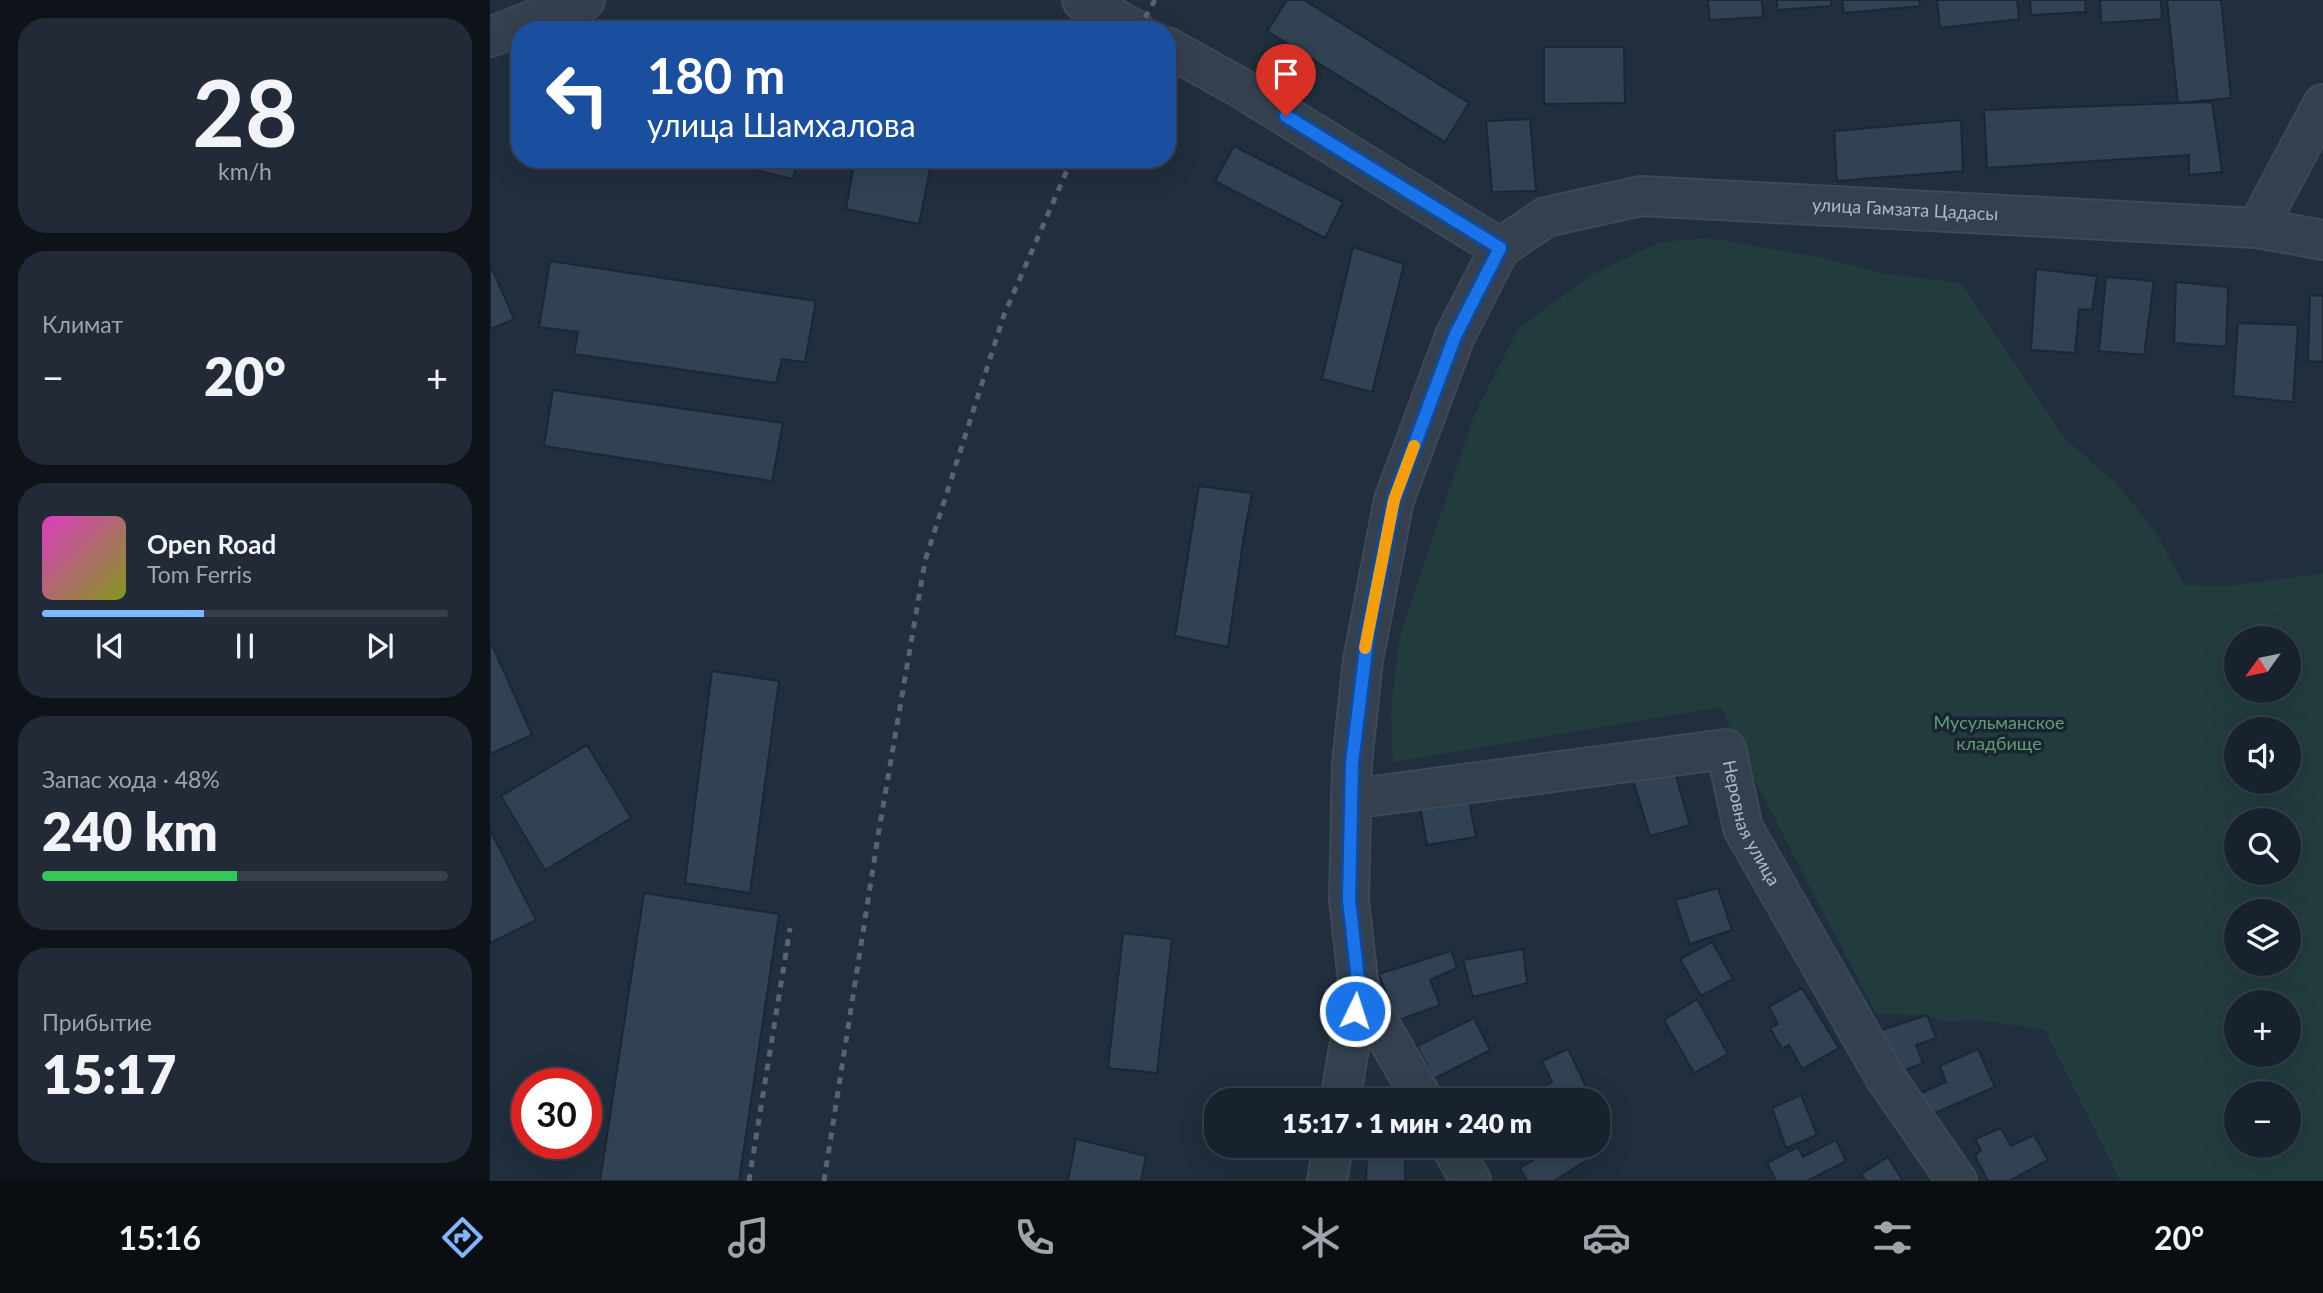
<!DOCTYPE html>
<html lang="ru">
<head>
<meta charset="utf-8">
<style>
  body { margin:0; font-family:Lato,sans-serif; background:#212a36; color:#f1f3f6; height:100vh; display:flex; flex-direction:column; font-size:26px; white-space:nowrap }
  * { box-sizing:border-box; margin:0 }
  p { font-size:23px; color:#9fa4aa }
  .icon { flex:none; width:38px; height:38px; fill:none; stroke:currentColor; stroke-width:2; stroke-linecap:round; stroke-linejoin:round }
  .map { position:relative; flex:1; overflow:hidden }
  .panel { display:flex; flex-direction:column; gap:18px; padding:18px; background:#0d1319; width:490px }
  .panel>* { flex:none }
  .guide { position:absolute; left:21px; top:21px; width:665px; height:147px; border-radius:28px; box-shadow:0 7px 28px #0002,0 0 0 2px #363f4a; background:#1a4fa0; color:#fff; overflow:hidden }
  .needle { width:46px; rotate:237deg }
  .buttons { position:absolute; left:1734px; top:626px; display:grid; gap:14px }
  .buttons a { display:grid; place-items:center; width:77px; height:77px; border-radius:50%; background:#18222e; box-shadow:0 7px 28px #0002,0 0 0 2px #363f4a; font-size:35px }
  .speed { position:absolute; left:21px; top:1068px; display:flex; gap:14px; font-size:35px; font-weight:700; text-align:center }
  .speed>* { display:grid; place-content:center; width:91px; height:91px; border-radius:50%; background:#18222e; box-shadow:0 7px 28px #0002,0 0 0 2px #363f4a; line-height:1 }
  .speed .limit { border:10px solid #d22; background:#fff; color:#111 }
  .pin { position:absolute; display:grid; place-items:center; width:60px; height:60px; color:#fff; margin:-72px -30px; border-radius:50% 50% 50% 0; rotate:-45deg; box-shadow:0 0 7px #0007 }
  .pin .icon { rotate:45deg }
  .me { position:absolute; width:77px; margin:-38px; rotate:4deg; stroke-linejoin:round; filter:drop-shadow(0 0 5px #0008) }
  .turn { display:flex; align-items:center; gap:24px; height:147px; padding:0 21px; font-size:32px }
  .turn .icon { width:91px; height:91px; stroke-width:2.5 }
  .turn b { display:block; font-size:49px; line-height:60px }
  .big { font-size:52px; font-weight:800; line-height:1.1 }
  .panel .card { flex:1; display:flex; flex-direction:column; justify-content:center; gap:10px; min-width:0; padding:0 24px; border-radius:28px; background:#212a36 }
  .panel .dial { align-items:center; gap:0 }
  .dial b { font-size:91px; line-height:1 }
  .song { display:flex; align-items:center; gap:21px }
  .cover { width:84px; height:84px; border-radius:10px; background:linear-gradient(135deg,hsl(310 70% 55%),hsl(70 70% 35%)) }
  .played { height:7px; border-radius:4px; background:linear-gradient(90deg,#7eb6ff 40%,#363f4a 40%) }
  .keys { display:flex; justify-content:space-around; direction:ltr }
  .heat { display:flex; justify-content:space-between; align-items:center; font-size:38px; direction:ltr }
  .charge { height:10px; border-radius:5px; background:linear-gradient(90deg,#34c759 48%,#363f4a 0) }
  .trip { position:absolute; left:714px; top:1088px; width:406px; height:70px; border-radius:28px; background:#18222e; box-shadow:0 7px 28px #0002,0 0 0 2px #363f4a; font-weight:800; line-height:70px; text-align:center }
  .tabs { display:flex; height:112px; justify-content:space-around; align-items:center; background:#0a0e12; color:#9fa4aa }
  .tabs .icon { width:49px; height:49px }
  .tabs .active { color:#7eb6ff }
  .tabs b { font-size:32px; color:#f1f3f6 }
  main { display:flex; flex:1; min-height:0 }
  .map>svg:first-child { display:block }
  .green { fill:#223c3e; fill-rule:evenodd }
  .building { fill:#314254; stroke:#1b2734; stroke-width:2 }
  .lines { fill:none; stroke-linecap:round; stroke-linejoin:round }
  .minor-casing { stroke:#3d4956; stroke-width:42 }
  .minor { stroke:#34404d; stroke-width:38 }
  .rail { stroke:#556475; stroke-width:5; stroke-dasharray:7 7; stroke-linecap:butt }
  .route-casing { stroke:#114b97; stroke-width:18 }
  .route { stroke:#1a73e8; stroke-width:12 }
  .slow { stroke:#f59e0b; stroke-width:12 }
  .labels { text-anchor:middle; stroke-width:7; stroke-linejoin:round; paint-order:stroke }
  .street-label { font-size:18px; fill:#afbac9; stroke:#192532 }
  .park-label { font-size:18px; fill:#649c6e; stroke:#192532 }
</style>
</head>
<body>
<main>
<section class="panel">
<div class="card dial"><b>28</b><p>km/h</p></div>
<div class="card"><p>Климат</p>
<div class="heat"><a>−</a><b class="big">20°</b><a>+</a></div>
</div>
<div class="card">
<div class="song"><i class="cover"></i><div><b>Open Road</b><p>Tom Ferris</p></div></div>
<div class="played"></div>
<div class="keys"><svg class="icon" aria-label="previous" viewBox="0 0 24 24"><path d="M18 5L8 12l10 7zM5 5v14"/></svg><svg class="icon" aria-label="pause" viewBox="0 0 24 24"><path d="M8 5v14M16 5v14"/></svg><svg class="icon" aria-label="next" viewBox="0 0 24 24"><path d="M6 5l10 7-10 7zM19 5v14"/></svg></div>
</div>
<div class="card"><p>Запас хода · 48%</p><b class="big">240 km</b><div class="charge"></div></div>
<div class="card"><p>Прибытие</p><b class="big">15:17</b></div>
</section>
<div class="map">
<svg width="1833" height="1181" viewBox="0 0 1833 1181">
  <rect width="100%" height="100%" fill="#202e3d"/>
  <path class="green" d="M1219,238L1334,258L1396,274L1471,283L1575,439L1627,484L1664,530L1695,585L1740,586L1833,573V1181H1630L1555,1030L1488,1020L1455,1022L1436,1015L1386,1014L1255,761L1231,707L903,762L901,712L909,639L984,416L1028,329L1101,275L1170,242ZM1746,639H1799V691H1746ZM1746,730H1799V782H1746ZM1746,821H1799V873H1746ZM1746,912H1799V964H1746ZM1746,1003H1799V1055H1746ZM1746,1094H1799V1146H1746Z"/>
  <path class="building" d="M797,0H814L979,103L955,142L777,31Z
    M1218,0H1272L1273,17L1220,20Z
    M1287,0H1341V6L1287,10Z
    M1352,0H1429L1430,6L1354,13Z
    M1447,0H1527L1529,19L1450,28Z
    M1540,0H1595L1596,12L1541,15Z
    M1610,0H1671L1672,19L1611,23Z
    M1677,0H1731L1741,98L1688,103Z
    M1054,47H1134L1135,103L1054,104Z
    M1722,102L1732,172L1699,175V155L1497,168L1494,110Z
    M1040,119L1046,191L1002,192L996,121Z
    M1471,120L1473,171L1347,181L1344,131Z
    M744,146L853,202L835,238L725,181Z
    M221,159H307L303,179Z
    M365,159H442L429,224L356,209Z
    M863,247L914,264L882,392L832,379Z
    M60,261L326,301L315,362L292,359L286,383L84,354L88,332L49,327Z
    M0,264L24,319L0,329Z
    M1546,269L1607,276L1602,310L1589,309L1585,353L1541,350Z
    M1616,277L1664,281L1654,355L1609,351Z
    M1686,282L1738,287L1736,347L1684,343Z
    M1820,295L1833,296V362L1818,361Z
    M1748,323L1808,325L1803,402L1743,396Z
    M63,390L293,423L282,481L54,446Z
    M709,486L762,493L754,535L738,647L685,636Z
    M0,640L42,735L0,754Z
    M222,671L289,681L260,893L195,883Z
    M97,745L141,818L55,870L11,796Z
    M1184,769L1200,825L1160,836L1143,780Z
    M978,795L986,837L937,845L929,801Z
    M0,830L46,920L0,943Z
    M1228,888L1242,930L1200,944L1185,900Z
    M154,893L289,914L249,1181H110Z
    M633,933L682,939L667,1073L618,1068Z
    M1222,942L1243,979L1211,996L1190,959Z
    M1033,949L1037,983L983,997L973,960Z
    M961,951L967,968L940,980L950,1005L906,1021L889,974Z
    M1312,988L1349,1048L1312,1069L1299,1045L1292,1049L1280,1028L1288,1024L1279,1007Z
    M1207,999L1238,1054L1204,1073L1174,1020Z
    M1437,1015L1446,1038L1426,1045L1433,1063L1405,1074L1385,1032Z
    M984,1018L1000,1050L944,1079L927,1046Z
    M1078,1049L1103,1101H1027L1062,1082L1052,1061Z
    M1488,1049L1505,1087L1433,1118L1418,1099L1456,1082L1450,1066Z
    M1311,1095L1327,1135L1296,1148L1282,1108Z
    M1511,1128L1521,1146L1544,1135L1558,1160L1519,1181H1498L1485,1156L1491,1150L1485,1139Z
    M586,1139L656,1156L651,1181H578Z
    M1346,1140L1356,1161L1317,1181H1286L1277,1163L1308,1147L1313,1157Z
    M1067,1146H1089L1097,1160L1064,1181H1037L1030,1168Z
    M877,1152H915V1181H876Z
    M1398,1157L1413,1181H1376L1371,1174Z"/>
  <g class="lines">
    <g class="minor-casing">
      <g id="minor">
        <path d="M592,0L645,30"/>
        <path d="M0,37L95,0"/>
        <path d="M677,47L749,87L1010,248"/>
        <path d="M1767,228L1833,104"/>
        <path id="s1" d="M861,799L1236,749L1253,828L1395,1077L1467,1181"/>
        <path d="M869,989L934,1101"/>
        <path id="s2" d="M850,1101L869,989L859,900L862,763L873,660L904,500L965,336L1010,248L1056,217L1151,196L1767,228L1833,240"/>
        <path d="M961,1146L981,1181"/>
        <path d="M837,1181L843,1146"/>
      </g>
    </g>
    <use href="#minor" class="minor"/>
    <path class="rail" d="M648,30L665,0
      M259,1181L300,928
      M334,1181L389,830L435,561L514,315L582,159"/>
  </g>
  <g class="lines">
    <g class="route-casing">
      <path id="route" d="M796,116L1010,248L965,336L904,500L878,633L862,763L859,900L869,989L865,1011"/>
    </g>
    <use href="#route" class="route"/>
    <path class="slow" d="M875,648L904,500L924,446"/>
  </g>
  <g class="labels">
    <g class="street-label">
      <text dy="6" stroke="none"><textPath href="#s2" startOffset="1298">улица Гамзата Цадасы</textPath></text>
      <text dy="6" stroke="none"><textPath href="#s1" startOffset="457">Неровная улица</textPath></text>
    </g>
    <g class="park-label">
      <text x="1509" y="729">Мусульманское<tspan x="1509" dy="21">кладбище</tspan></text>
    </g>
  </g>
</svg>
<div class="buttons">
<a><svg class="needle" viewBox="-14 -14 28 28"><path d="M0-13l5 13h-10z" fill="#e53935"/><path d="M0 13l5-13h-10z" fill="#9fa4aa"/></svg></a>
<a><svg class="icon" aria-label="sound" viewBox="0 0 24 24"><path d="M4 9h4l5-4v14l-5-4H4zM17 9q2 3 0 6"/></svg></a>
<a><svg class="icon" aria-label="search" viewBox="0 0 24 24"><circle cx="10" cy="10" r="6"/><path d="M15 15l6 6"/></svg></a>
<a><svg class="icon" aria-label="layers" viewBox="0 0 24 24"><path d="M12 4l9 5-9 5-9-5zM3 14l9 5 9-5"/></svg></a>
<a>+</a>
<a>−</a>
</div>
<div class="speed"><div class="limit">30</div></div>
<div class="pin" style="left:796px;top:116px;background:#d93025"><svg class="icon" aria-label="arrive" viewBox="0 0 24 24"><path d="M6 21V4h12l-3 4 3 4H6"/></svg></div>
<svg class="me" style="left:865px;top:1011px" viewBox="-20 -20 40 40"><circle r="17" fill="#1a73e8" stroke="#fff" stroke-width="3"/><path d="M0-11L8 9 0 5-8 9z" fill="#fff"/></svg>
<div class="trip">15:17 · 1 мин · 240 m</div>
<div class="guide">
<div class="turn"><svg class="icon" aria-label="left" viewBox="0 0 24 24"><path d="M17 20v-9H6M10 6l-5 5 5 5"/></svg><div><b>180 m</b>улица Шамхалова</div></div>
</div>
</div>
</main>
<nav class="tabs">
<b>15:16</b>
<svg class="icon active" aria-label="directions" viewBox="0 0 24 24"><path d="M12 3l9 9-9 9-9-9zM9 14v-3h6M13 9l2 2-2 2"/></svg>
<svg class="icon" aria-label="music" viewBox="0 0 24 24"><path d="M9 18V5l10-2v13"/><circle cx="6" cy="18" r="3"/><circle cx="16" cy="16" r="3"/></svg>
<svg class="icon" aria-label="phone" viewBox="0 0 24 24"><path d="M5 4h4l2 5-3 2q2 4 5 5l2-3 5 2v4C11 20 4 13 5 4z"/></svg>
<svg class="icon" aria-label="climate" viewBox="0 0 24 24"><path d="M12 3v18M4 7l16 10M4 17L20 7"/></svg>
<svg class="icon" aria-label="car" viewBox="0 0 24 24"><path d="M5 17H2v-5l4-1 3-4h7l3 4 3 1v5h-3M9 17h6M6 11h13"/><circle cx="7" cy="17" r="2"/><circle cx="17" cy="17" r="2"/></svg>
<svg class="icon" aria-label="filters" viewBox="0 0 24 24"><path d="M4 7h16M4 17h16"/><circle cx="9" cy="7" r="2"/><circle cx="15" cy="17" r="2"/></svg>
<b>20°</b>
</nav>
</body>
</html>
